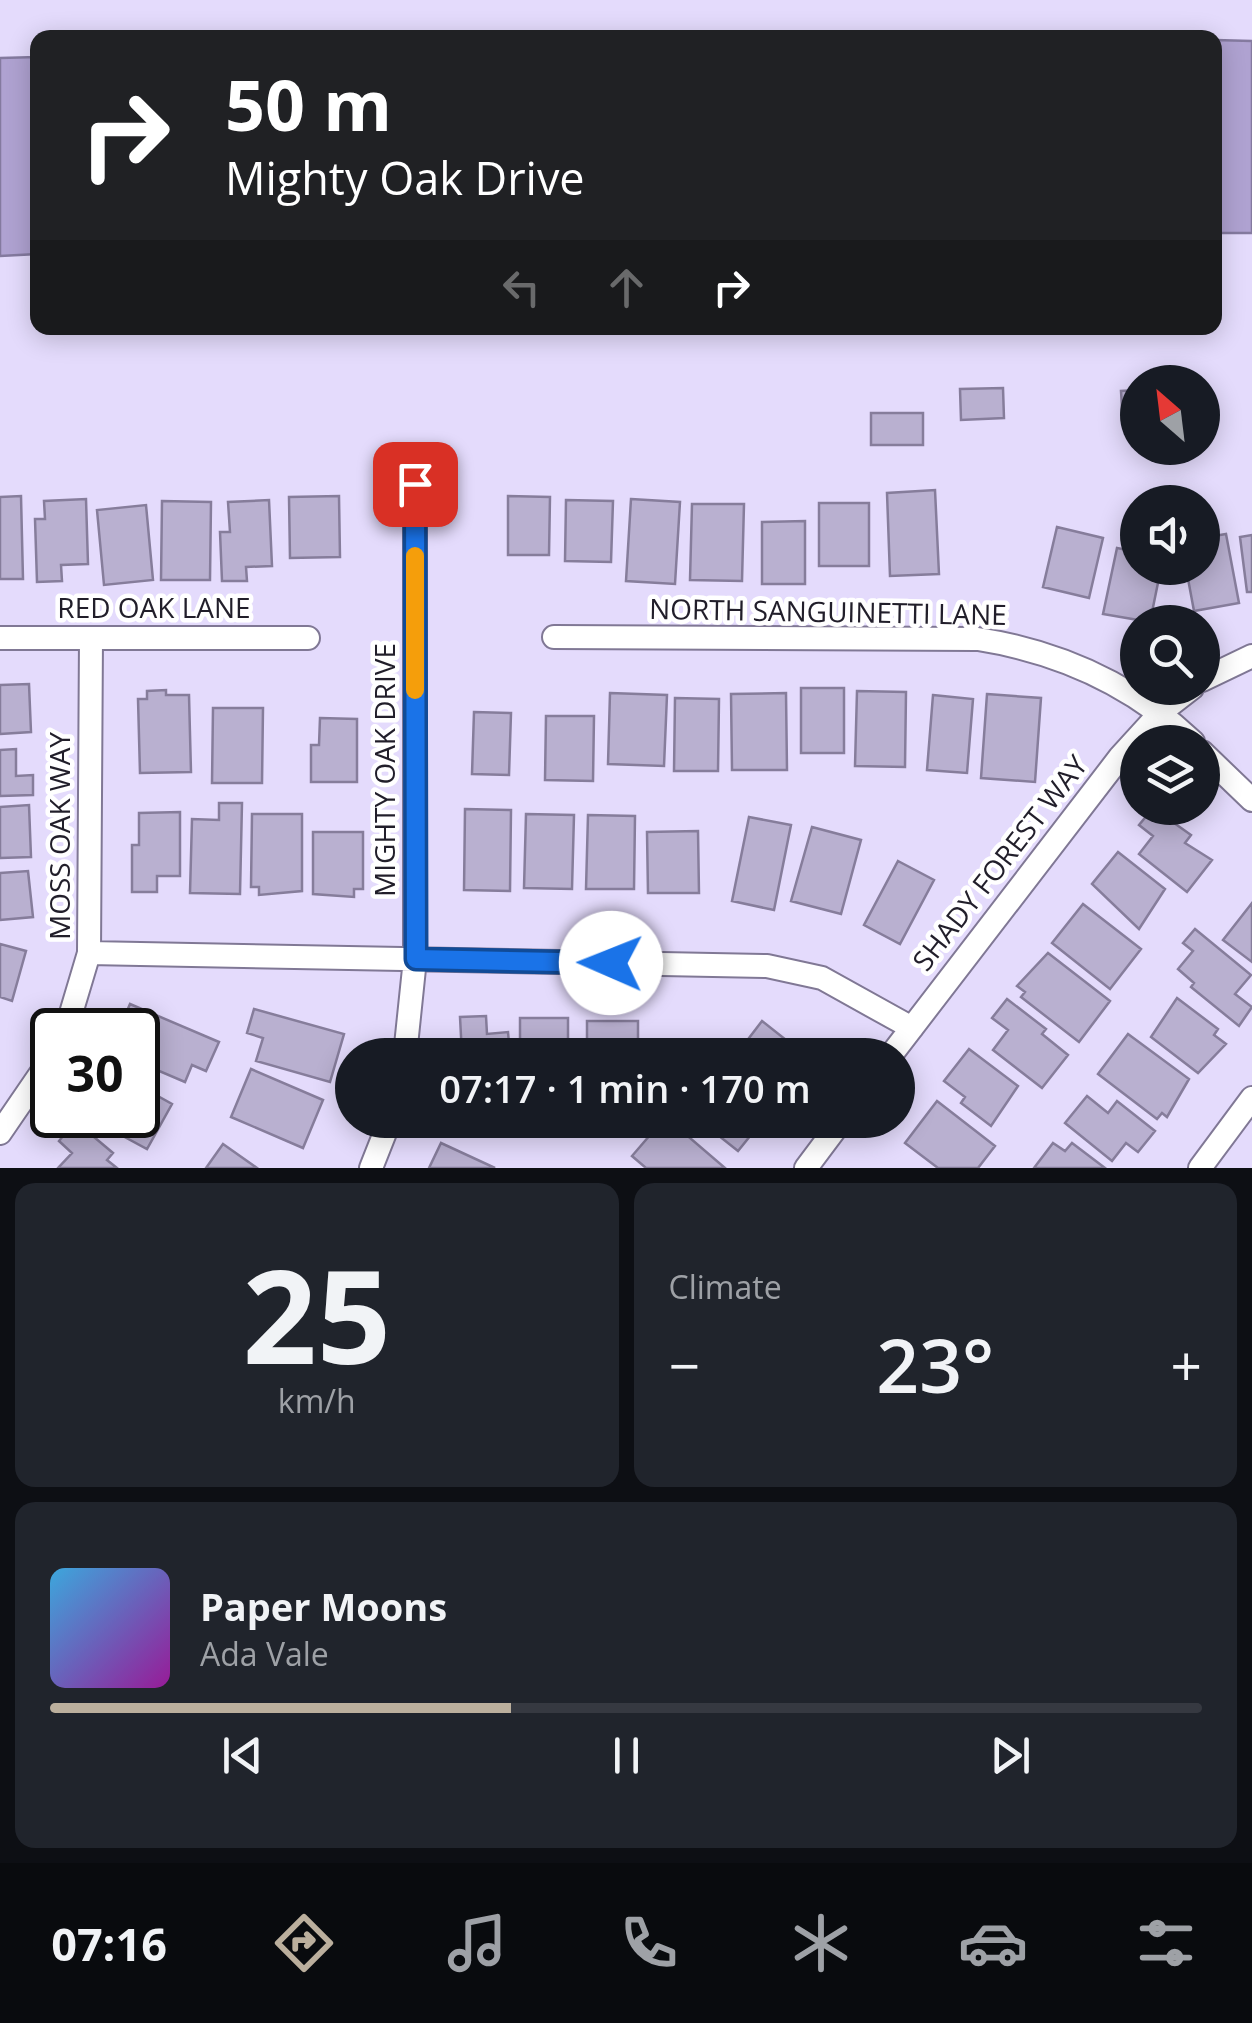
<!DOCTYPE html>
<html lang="en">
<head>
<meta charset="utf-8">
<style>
  body { margin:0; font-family:"Open Sans",sans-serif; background:#20242c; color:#f1f3f6; height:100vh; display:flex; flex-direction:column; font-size:38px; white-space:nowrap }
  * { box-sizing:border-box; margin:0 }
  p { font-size:32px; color:#9ea1a6 }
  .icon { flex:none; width:55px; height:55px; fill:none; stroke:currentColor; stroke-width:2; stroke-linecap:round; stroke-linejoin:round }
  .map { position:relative; height:1168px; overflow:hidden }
  .sheet { display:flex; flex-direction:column; gap:15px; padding:15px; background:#0d0f14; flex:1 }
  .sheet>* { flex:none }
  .banner { position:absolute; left:30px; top:30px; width:1192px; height:305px; border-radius:20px; box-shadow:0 5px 25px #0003; background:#202124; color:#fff; overflow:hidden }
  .needle { width:65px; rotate:332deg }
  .fabs { position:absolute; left:1120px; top:365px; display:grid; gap:20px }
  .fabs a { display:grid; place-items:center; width:100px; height:100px; border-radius:50%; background:#171b24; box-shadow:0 5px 25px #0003; font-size:50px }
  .speed { position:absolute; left:30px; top:1008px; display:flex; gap:20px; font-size:50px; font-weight:700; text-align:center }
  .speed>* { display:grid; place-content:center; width:130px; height:130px; border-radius:50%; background:#171b24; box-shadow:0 5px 25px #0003; line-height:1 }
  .speed .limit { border:5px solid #111; border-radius:15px; background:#fff; color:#111 }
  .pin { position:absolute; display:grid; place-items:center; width:85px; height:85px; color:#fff; margin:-42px; border-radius:20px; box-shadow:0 5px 15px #0006 }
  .me { position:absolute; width:110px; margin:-55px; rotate:271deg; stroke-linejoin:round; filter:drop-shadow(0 0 8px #0008) }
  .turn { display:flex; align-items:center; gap:35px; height:210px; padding:0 30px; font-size:45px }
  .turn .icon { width:130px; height:130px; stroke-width:2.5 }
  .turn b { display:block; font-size:70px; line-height:85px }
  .lanes { display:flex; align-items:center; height:95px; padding:0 30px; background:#0003; justify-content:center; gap:50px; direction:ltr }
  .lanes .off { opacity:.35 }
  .big { font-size:75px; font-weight:600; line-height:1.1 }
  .sheet .widget { flex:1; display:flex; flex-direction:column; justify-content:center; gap:15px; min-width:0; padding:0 35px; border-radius:20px; background:#20242c }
  .sheet .dial { align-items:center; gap:0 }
  .dial b { font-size:130px; line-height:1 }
  .song { display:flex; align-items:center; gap:30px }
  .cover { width:120px; height:120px; border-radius:15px; background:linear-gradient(135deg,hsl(200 70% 55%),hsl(300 70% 35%)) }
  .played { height:10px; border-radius:5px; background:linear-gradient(90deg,#bbaf9d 40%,#363941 40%) }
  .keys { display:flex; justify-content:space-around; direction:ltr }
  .heat { display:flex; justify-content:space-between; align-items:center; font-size:55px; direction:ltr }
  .sheet .tiles { flex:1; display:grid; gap:15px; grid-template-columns:1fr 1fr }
  .widget:last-child { grid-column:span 2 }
  .trip { position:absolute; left:335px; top:1038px; width:580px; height:100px; border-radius:50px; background:#171b24; box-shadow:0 5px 25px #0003; font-weight:600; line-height:100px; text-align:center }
  .menu { display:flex; height:160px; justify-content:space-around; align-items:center; background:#090b0e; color:#9ea1a6 }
  .menu .icon { width:70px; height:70px }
  .menu .current { color:#bbaf9d }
  .menu b { font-size:45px; color:#f1f3f6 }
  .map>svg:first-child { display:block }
  .water { fill:#afa2d1; stroke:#847a9f; stroke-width:2.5 }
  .building { fill:#b9b0d0; stroke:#867d9b; stroke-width:2.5 }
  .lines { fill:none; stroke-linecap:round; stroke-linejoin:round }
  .street-casing { stroke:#807895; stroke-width:26 }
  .street { stroke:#fff; stroke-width:22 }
  .route-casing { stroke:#114b97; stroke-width:25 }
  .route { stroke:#1a73e8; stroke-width:18 }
  .slow { stroke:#f59e0b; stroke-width:18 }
  .labels { text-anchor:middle; stroke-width:9; stroke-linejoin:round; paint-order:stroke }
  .street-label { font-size:28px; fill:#211e2a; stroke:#fff }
</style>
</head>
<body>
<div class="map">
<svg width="1252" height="1168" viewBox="0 0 1252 1168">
  <rect width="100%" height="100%" fill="#e4dbfc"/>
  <path class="water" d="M1215,40L1252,41V233H1215Z
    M37,57V254L0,256V58Z"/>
  <path class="building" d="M1003,388L1004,418L961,420L960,389Z
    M1138,390V422L1123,423L1121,391Z
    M871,413H923V445H871Z
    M935,490L939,574L890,576L887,493Z
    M21,496L23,579H0V497Z
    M339,496L340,557L290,558L289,497Z
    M508,496L550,497L549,555H508Z
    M86,499L88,564L61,565L62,581L37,582L35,519H45L44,501Z
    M631,499L680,502L675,584L626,581Z
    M269,500L272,566L246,567L247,581H222L220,532H230L228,502Z
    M566,500L613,501L611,562L565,561Z
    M162,501L211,502L210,580H161Z
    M819,503H869V566H819Z
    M692,504H744L742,581L690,580Z
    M146,505L153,580L104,585L97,510Z
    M805,521V584H762V522Z
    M1057,527L1103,538L1089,598L1043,587Z
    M1226,534L1239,603L1194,611L1186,568H1202V538Z
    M1252,535V592H1247L1240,537Z
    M1117,548L1138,552V568H1161L1150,622L1103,614Z
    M29,684L31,732L0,734V685Z
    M801,688H844V753H801Z
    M166,690V695H189L191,772L140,773L138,699H147V691Z
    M857,691L906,692L905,767L855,766Z
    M610,693L667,695L664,766L608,764Z
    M786,693L787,770H732L731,694Z
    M987,694L1041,698L1035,782L981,778Z
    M933,695L973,699L967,773L927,770Z
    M675,698L719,699L718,771H674Z
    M213,708H263L262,783H212Z
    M474,712L511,713L509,775L472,774Z
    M546,716H594L593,781L545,780Z
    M320,718L357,719V782H311V745H319Z
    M16,749V776L33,775V795L0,796V750Z
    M219,803H242L240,894L190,893L192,819L219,820Z
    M29,805L31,857L0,858V807Z
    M1153,808L1191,835L1185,843L1212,860L1187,892L1139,854L1153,836L1139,825Z
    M465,809L511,810L510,891L464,890Z
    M180,812V876H157V892H132V845H139V813Z
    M252,814H302V891L259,895V887H251Z
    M526,814L574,815L572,889L524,888Z
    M588,815L635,816L634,889H586Z
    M749,817L791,825L774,910L732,901Z
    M812,827L861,840L841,914L791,901Z
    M698,831L699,893H648L647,832Z
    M313,832H363V889H354V897L313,894Z
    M1118,852L1165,889L1139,929L1092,884Z
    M898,861L934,880L900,944L864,925Z
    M28,871L33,917L0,920V873Z
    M1252,903V962L1223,940Z
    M1083,904L1141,949L1110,989L1052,943Z
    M1195,929L1251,975L1235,994L1252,1007L1239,1026L1191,987L1194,983L1178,969L1193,951L1183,943Z
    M0,944L26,951L12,1001L0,997Z
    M1048,953L1110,1001L1079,1042L1021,997L1025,992L1017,986Z
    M1177,998L1218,1029L1214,1035L1226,1044L1198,1073L1151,1037Z
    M1007,999L1046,1029L1042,1034L1068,1055L1042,1088L993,1050L1008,1030L992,1018Z
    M130,1004L219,1042L206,1071L192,1065L185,1082L138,1062V1030H119Z
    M254,1009L344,1034L330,1082L256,1061L263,1038L247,1033Z
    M486,1016L487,1034L508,1032L510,1055H462L460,1017Z
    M520,1018H568V1055H520Z
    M587,1021H638V1055H587Z
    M762,1021L805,1055H736Z
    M1128,1034L1189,1079L1167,1117L1162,1113L1157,1119L1098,1074Z
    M969,1049L1018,1086L991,1126L961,1103L965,1097L944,1081Z
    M251,1069L323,1100L303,1148L231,1117Z
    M138,1085L172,1104L147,1149L84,1115H138Z
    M1087,1096L1108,1113L1117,1101L1155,1131L1138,1152L1126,1143L1112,1161L1065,1123Z
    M937,1101L995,1146L978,1168H938L905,1143Z
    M663,1120H669L725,1168H646L632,1156Z
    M699,1120H763L738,1151Z
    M75,1121L113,1153L107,1160L117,1168H58L72,1153L59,1141Z
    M441,1143L495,1168H429Z
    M1053,1143L1065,1151L1072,1143L1105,1168H1034Z
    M223,1144L257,1168H206Z"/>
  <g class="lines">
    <g class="street-casing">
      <path id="street" d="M554,637L978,639C1060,652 1132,684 1193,742
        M0,638H308
        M1202,680L1252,656
        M1202,752L1252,800
        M89,953L767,966L822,978L912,1028
        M66,1030L89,953L91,638
        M405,1055L415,959V484
        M891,1055L1120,757L1161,712L1192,688
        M0,1133L52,1057
        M371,1168L390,1120
        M806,1168L842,1120
        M1200,1168L1252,1098"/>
    </g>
    <use href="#street" class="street"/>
  </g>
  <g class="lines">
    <g class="route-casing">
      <path id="route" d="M415,484L416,959L611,963"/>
    </g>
    <use href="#route" class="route"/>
    <path class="slow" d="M415,556V690"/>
  </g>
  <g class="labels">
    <g class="street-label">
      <text x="154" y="618">RED OAK LANE</text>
      <text transform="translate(828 612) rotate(1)" y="10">NORTH SANGUINETTI LANE</text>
      <text transform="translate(385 770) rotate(-90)" y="10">MIGHTY OAK DRIVE</text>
      <text transform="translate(60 836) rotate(-90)" y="10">MOSS OAK WAY</text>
      <text transform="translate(1000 863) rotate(-52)" y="10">SHADY FOREST WAY</text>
    </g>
  </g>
</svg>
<div class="fabs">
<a><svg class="needle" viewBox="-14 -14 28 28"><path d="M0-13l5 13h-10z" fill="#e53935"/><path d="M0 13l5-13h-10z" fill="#9ea1a6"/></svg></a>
<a><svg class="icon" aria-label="sound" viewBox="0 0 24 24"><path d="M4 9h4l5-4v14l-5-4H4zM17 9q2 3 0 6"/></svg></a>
<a><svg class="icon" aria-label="search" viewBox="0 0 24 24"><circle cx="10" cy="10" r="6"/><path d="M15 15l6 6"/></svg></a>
<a><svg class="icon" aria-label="layers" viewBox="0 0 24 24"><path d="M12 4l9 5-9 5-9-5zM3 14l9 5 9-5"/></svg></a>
</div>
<div class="speed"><div class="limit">30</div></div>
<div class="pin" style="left:415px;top:484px;background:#d93025"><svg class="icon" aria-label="arrive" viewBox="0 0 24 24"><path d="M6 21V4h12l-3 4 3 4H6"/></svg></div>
<svg class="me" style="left:611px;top:963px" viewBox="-20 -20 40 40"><circle r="19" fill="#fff"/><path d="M0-13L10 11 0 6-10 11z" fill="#1a73e8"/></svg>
<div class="trip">07:17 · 1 min · 170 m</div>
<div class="banner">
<div class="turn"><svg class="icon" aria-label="right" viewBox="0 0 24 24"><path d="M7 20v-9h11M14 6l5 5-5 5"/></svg><div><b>50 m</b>Mighty Oak Drive</div></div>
<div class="lanes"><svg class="icon off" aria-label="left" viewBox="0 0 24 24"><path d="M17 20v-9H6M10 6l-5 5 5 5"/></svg><svg class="icon off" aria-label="ahead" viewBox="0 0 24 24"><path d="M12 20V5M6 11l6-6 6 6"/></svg><svg class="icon" aria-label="right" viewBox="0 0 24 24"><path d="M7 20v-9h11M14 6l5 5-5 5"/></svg></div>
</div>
</div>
<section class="sheet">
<div class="tiles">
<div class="widget dial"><b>25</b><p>km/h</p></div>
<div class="widget"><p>Climate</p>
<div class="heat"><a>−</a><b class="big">23°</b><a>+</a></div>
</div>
<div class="widget">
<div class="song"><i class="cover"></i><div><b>Paper Moons</b><p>Ada Vale</p></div></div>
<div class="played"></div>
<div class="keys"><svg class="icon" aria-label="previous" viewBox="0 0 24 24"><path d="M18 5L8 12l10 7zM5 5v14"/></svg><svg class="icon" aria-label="pause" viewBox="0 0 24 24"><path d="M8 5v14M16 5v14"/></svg><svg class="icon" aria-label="next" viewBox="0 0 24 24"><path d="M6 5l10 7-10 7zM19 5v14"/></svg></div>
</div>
</div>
</section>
<nav class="menu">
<b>07:16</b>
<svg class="icon current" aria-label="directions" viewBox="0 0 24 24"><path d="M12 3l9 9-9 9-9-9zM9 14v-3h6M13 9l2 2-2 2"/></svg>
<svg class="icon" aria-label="music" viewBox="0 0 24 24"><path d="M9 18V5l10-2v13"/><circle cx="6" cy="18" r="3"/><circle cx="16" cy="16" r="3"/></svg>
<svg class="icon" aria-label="phone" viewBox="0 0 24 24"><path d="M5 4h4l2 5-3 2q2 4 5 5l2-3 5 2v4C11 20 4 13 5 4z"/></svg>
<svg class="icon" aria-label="climate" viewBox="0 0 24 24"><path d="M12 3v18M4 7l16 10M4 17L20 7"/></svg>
<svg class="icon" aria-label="car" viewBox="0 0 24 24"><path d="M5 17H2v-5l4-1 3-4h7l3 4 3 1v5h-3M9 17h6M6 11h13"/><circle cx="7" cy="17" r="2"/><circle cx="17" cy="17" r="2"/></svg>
<svg class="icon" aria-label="filters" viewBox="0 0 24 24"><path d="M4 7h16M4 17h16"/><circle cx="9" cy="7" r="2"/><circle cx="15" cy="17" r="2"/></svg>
</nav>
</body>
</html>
